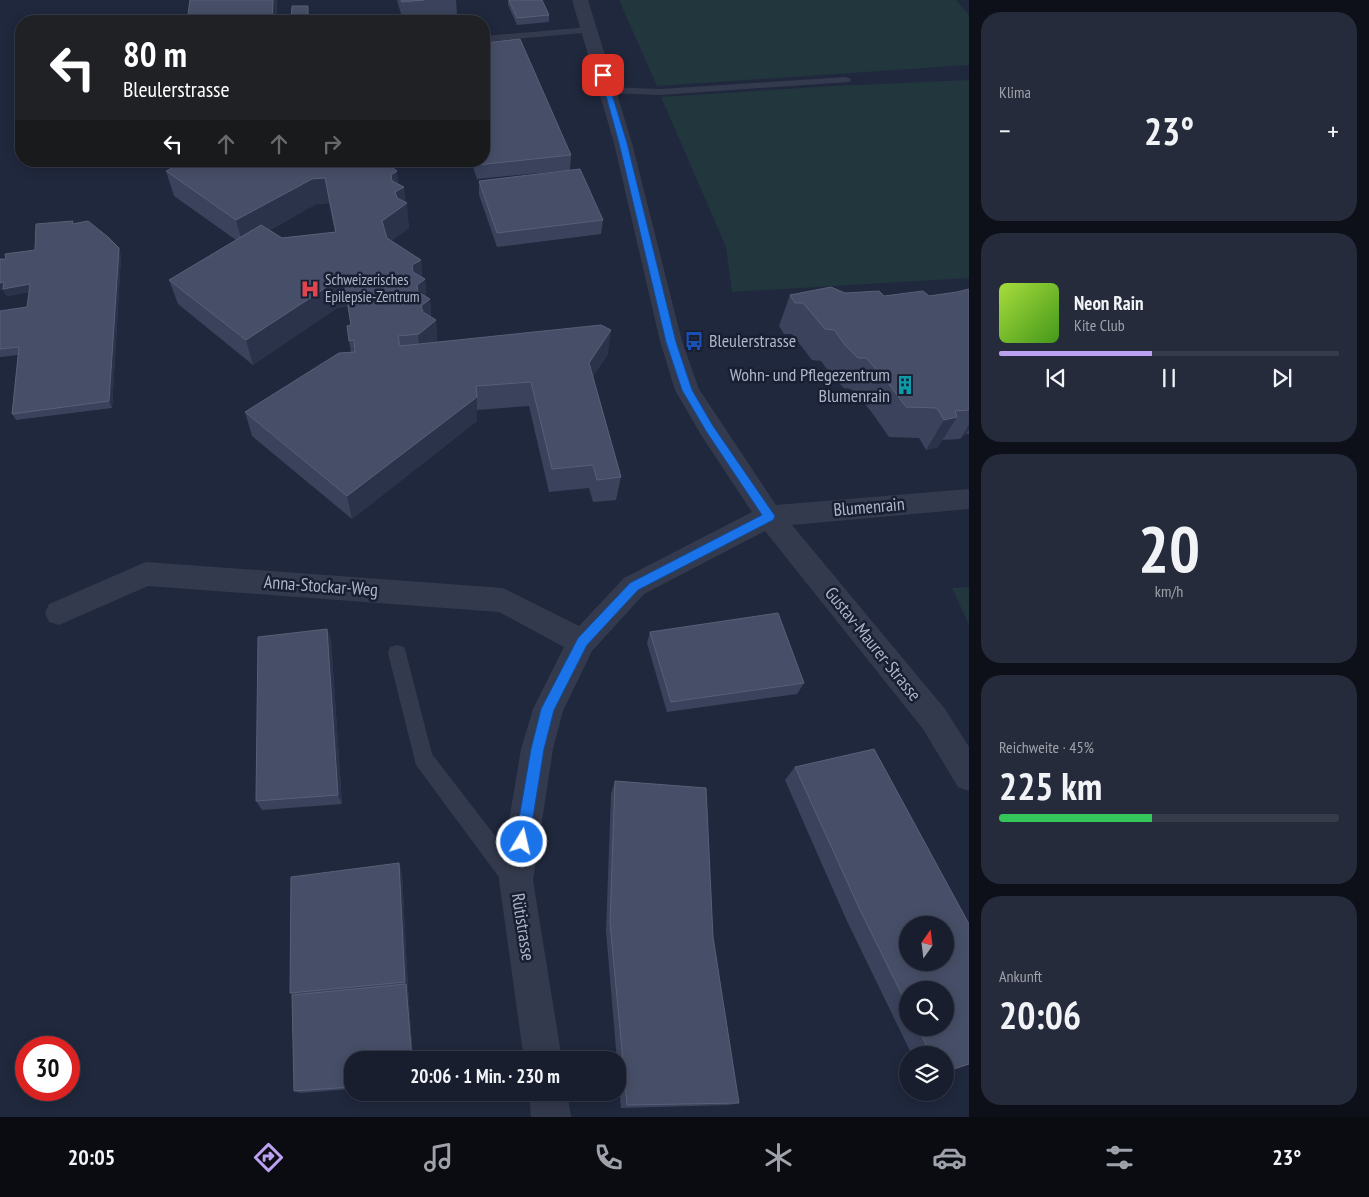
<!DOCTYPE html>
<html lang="de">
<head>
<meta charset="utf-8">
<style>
  body { margin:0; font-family:"PT Sans Narrow",sans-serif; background:#252b3a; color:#f1f3f6; height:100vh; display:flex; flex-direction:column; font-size:19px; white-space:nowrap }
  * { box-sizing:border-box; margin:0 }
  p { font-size:16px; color:#9fa2aa }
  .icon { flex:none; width:28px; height:28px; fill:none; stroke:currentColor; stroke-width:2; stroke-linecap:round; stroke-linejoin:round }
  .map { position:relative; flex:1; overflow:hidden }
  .drawer { display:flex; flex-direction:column; gap:12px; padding:12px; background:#0d1019; width:400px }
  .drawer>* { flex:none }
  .top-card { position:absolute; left:15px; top:15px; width:475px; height:152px; border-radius:20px; box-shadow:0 2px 12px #0003,0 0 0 1px #363c4a; background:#202124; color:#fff; overflow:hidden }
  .needle { width:32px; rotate:14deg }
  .buttons { position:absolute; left:899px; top:916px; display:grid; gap:10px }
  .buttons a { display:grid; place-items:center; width:55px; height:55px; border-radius:50%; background:#181e2e; box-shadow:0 2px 12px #0003,0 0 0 1px #363c4a; font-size:25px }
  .speed { position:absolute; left:15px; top:1036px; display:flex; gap:10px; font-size:25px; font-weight:700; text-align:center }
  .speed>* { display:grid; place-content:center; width:65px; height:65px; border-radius:50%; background:#181e2e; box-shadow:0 2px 12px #0003,0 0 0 1px #363c4a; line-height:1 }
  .speed .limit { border:8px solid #d22; background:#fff; color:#111 }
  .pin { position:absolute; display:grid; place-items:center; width:42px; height:42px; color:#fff; margin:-21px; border-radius:10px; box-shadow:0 2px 8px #0006 }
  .me { position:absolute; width:55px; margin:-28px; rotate:9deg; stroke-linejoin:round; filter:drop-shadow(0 0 4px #0008) }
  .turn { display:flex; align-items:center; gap:18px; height:105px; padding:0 25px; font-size:22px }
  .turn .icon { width:65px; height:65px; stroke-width:2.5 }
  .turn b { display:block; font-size:35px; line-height:42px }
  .lanes { display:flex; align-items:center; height:48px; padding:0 25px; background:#0003; justify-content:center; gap:25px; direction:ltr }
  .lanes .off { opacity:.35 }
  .big { font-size:38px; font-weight:700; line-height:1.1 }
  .drawer .tile { flex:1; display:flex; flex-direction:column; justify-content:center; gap:8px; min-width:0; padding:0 18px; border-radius:20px; background:#252b3a }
  .drawer .dial { align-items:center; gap:0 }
  .dial b { font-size:65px; line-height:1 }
  .song { display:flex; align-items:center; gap:15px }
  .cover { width:60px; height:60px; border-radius:8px; background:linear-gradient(135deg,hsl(80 70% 55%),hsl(100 70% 35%)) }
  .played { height:5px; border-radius:2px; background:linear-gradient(90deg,#bca0f2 45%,#363c4a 45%) }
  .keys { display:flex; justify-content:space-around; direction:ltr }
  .heat { display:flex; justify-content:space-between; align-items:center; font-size:28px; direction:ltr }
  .charge { height:8px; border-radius:4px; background:linear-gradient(90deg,#34c759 45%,#363c4a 0) }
  .trip { position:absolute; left:344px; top:1051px; width:282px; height:50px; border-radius:20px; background:#181e2e; box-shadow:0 2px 12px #0003,0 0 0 1px #363c4a; font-weight:700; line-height:50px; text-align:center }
  .menu { display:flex; height:80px; justify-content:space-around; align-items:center; background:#0a0c12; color:#9fa2aa }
  .menu .icon { width:35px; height:35px }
  .menu .on { color:#bca0f2 }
  .menu b { font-size:22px; color:#f1f3f6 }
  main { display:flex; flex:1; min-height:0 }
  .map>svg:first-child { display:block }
  .green { fill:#22363e }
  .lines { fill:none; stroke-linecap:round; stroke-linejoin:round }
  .service { fill:#343a4d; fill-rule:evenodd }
  .minor { fill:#343a4d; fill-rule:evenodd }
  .wall { fill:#3b435c; fill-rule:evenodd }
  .shaded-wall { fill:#2b334b }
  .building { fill:#474f68; stroke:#585f77; fill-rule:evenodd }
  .route { fill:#1a73e8; stroke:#114b97 }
  .labels { text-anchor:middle; stroke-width:5; stroke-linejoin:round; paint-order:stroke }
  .far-poi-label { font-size:15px; fill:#afb5c9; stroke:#191f32; text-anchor:start }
  .poi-label { font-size:18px; fill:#afb5c9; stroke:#191f32; text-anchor:start }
  .street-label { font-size:18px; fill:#afb5c9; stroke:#191f32 }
</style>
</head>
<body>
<main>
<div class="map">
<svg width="969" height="1117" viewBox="0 0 969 1117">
  <rect width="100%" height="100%" fill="#20283d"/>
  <path class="green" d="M619,0H956L969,15V65L657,86Z
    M969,80V278L732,292L726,247L661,97L833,86Z
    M969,587V625L952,588Z"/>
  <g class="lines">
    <path class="service" d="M589,27L593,28L594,30L593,32L484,42V36Z
      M845,77L849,78L851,80L849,82L660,95L607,93L601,90L607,87L660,89Z
      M397,645L404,647L406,653L432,754L523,872L526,880L523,888L515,891L507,888L416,765L388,653L390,647Z"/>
    <path class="minor" d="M572,0H588L632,143L682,341L699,389L776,505L969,489V509L792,525L945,709L969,747V791L958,787L923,729L765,531L644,594L592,651L563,711L553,749L533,880L562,1060H524L499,880L521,749L533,709L564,647L499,612L148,586L59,625L49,622L45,613L49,604L146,562L503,588L579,626L624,578L752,512L701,435L675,390L660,341L614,143Z
      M529,1092H567L571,1117H531Z"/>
  </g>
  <path class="wall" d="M190,0H277L276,21H187Z
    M397,0H456L457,16L403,21Z
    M508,0H542L549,15V22L517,25L508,5Z
    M571,155L570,170L477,179L471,161H484Z
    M394,161L395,170L398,184L404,187L405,202L409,228L391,241L421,260L422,277L425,279L426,297L430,299L431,317L436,320L437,342L608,354L593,376L621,477L616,500L593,502L589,488L549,492L529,406L477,410V421L352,519L252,436L245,412L351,352L349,341L351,325L348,306L337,308L253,365L178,304L169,280L236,240L174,196L166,171ZM329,203L335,232L282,238L270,230L316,204Z
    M479,181L603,220L601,234L497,247L479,195Z
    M74,224L121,256L112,408L16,420L12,414L18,355L0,357V311L27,307L29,292L7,296L3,290L6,259L35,250Z
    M969,289V434H966L960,439L942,440L938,447L926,450L919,438L889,437L870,410L851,389L844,388L832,376L821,361L812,360L792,334H784L779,326L790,295L845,293L884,296H929L957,292Z
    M327,629L331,640L342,804L262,810L256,801Z
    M650,632L804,683L797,694L667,712L647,643Z
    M874,749L969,924V1064L945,1072V1055H912L846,919L785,780L795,767ZM908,925H945V962H908ZM908,990H945V1028H908Z
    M615,781L739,1103L729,1105L621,1108L606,931L611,794Z
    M399,863L402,874L408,989L413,1060H352V1089L300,1093L294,1091L292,995L290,993Z"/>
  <path class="shaded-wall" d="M273,0H277L276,21H272V19Z
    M308,6L309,13V21H308Z
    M387,161H394L395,172L397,171L399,189L404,187L405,205L407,203L409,228L384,246L382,221Z
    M325,178L329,203L316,204L243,245L236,220L312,179Z
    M119,248L121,256L112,408L109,401Z
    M421,260L422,281L425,279L426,302L430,299L431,324L436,320L437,345L420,358L412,265Z
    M344,281L348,306L337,308L253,365L246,340L333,283Z
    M4,282L30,284L33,291L7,296L3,290H0V283Z
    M611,330L608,354L586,387L589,363Z
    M477,397V421L352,519L347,496Z
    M957,417L938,447L926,450L944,420Z
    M969,425V430L966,434L960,439Z
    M327,629L331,640L342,804L338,795Z
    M399,863L402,874L408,989L405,982Z
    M406,984L408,989L413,1060H412Z"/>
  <path class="building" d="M190,0H273L272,19L239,21H187Z
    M401,0H424L402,2Z
    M509,0H542L549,15L517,18Z
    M292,6H308V21H291Z
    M520,39L571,155L477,165L475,161H484V43Z
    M186,161H387L388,165L397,171L391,175L392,181L404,187L395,192L397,198L407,203L382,221L387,238L421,260L412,265L413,272L425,279L417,285L418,292L430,299L421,306L423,312L436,320L419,334L398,336L400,346L601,325L611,330L589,363L621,477L597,480L593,465L552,469L531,382L476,386L477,397L347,496L245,412L339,353L355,352L354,340L349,341L347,326L351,325L344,281L333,283L246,340L169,280L261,225L282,238L336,232L325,178L312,179L236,220L166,171Z
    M580,169L603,220L497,233L479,181Z
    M73,221L72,224L88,221L108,237L119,248L109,401L12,414L19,347L0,349V311L27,307L30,284L3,289L4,282L0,283V259H6L5,254L35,250L36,224Z
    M831,287L845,293L879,291L884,296L923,291L929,296L957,292L969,289V410L955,411L957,417L944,420L937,408L906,407L886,380L866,358H858L845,345L834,330L825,329L803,303H795L790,295Z
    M778,613L804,683L671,702L650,632Z
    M327,629L338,795L256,801L258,637Z
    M874,749L969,924V1064L945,1072V1055H931L918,1028H945V990H908V1007L860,910L795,767ZM908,925H945V962H908Z
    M615,781L706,788L713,937L739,1103L627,1105L610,922Z
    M399,863L405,982L290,993L291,877Z
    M406,984L412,1060H352V1087L294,1091L292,995Z"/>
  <path class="route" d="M600,74L606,75L627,143L676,342L692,390L713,426L775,516L773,520L638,590L587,645L554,710L544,749L529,842L527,847L522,849L517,847L515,842L531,749L541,709L578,638L630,583L762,515L706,431L682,390L666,342L619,143Z"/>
  <defs>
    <g id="hospital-bare" transform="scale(1.5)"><path d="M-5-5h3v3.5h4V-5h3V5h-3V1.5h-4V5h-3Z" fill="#e0444e" stroke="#191f32" stroke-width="2.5" paint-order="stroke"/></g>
    <g id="bus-bare" transform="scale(1.5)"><path d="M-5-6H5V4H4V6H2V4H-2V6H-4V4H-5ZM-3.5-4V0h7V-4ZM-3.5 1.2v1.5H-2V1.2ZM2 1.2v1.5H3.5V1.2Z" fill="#1a4fb4" stroke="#191f32" stroke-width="2.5" paint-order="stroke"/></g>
    <g id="building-bare" transform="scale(1.5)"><path d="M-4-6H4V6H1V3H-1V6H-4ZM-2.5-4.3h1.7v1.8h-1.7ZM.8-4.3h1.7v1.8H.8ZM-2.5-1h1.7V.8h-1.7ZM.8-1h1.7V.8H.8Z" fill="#0f9aa8" stroke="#191f32" stroke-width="2.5" paint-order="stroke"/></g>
  </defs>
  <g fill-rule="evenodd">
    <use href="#hospital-bare" x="310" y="289"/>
    <use href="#bus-bare" x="694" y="341"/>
    <use href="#building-bare" x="905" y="385"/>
  </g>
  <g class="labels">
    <g class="far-poi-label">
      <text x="325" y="285">Schweizerisches<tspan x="325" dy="17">Epilepsie-Zentrum</tspan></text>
    </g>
    <g class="poi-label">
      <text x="709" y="347">Bleulerstrasse</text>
      <text x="890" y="381" text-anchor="end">Wohn- und Pflegezentrum<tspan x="890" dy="21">Blumenrain</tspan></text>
    </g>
    <g class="street-label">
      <text transform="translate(869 507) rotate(-5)" y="6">Blumenrain</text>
      <text transform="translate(321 586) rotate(4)" y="6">Anna-Stockar-Weg</text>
      <text transform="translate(873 644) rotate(51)" y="6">Gustav-Maurer-Strasse</text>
      <text transform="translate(523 927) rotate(81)" y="6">Rütistrasse</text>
    </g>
  </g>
</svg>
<div class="buttons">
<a><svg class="needle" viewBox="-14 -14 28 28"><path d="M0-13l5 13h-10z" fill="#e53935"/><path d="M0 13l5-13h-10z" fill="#9fa2aa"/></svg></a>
<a><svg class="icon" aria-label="search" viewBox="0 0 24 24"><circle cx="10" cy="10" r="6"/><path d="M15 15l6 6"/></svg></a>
<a><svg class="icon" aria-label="layers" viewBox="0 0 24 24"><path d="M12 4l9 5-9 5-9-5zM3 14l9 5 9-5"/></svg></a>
</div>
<div class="speed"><div class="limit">30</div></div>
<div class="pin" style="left:603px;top:75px;background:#d93025"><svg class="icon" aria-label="arrive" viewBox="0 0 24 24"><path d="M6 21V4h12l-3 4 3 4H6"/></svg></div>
<svg class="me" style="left:522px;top:842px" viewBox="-20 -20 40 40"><circle r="17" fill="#1a73e8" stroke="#fff" stroke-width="3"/><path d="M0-11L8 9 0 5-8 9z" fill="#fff"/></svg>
<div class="trip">20:06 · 1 Min. · 230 m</div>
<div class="top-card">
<div class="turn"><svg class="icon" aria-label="left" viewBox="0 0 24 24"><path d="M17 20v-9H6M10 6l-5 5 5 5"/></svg><div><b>80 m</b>Bleulerstrasse</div></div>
<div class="lanes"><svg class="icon" aria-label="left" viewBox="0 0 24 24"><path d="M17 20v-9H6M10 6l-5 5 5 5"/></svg><svg class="icon off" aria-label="ahead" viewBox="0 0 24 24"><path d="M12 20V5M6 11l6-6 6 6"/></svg><svg class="icon off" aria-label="ahead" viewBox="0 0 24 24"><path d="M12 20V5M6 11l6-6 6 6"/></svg><svg class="icon off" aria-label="right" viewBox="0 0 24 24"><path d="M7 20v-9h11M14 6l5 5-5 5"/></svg></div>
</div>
</div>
<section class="drawer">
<div class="tile"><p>Klima</p>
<div class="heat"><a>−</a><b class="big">23°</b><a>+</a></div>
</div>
<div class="tile">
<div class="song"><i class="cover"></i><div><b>Neon Rain</b><p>Kite Club</p></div></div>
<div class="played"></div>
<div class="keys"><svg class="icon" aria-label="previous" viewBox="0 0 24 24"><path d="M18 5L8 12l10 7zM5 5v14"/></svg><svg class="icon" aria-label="pause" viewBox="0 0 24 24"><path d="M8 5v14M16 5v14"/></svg><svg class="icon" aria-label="next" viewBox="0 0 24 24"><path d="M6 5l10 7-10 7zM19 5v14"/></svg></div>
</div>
<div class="tile dial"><b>20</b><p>km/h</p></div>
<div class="tile"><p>Reichweite · 45%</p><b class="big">225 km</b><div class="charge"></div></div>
<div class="tile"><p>Ankunft</p><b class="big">20:06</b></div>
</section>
</main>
<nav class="menu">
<b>20:05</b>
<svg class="icon on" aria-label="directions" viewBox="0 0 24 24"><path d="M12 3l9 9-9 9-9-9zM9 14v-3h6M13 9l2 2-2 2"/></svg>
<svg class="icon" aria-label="music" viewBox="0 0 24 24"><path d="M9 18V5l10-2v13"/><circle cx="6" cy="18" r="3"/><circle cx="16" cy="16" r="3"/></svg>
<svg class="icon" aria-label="phone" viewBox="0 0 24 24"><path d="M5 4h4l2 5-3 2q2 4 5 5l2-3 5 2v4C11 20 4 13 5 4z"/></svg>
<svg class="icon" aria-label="climate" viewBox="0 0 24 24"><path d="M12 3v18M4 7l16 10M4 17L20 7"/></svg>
<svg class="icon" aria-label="car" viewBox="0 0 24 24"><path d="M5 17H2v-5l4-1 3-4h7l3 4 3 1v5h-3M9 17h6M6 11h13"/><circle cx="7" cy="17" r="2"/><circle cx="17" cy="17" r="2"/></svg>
<svg class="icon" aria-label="filters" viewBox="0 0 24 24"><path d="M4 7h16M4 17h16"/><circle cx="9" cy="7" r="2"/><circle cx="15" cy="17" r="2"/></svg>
<b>23°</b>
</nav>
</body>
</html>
